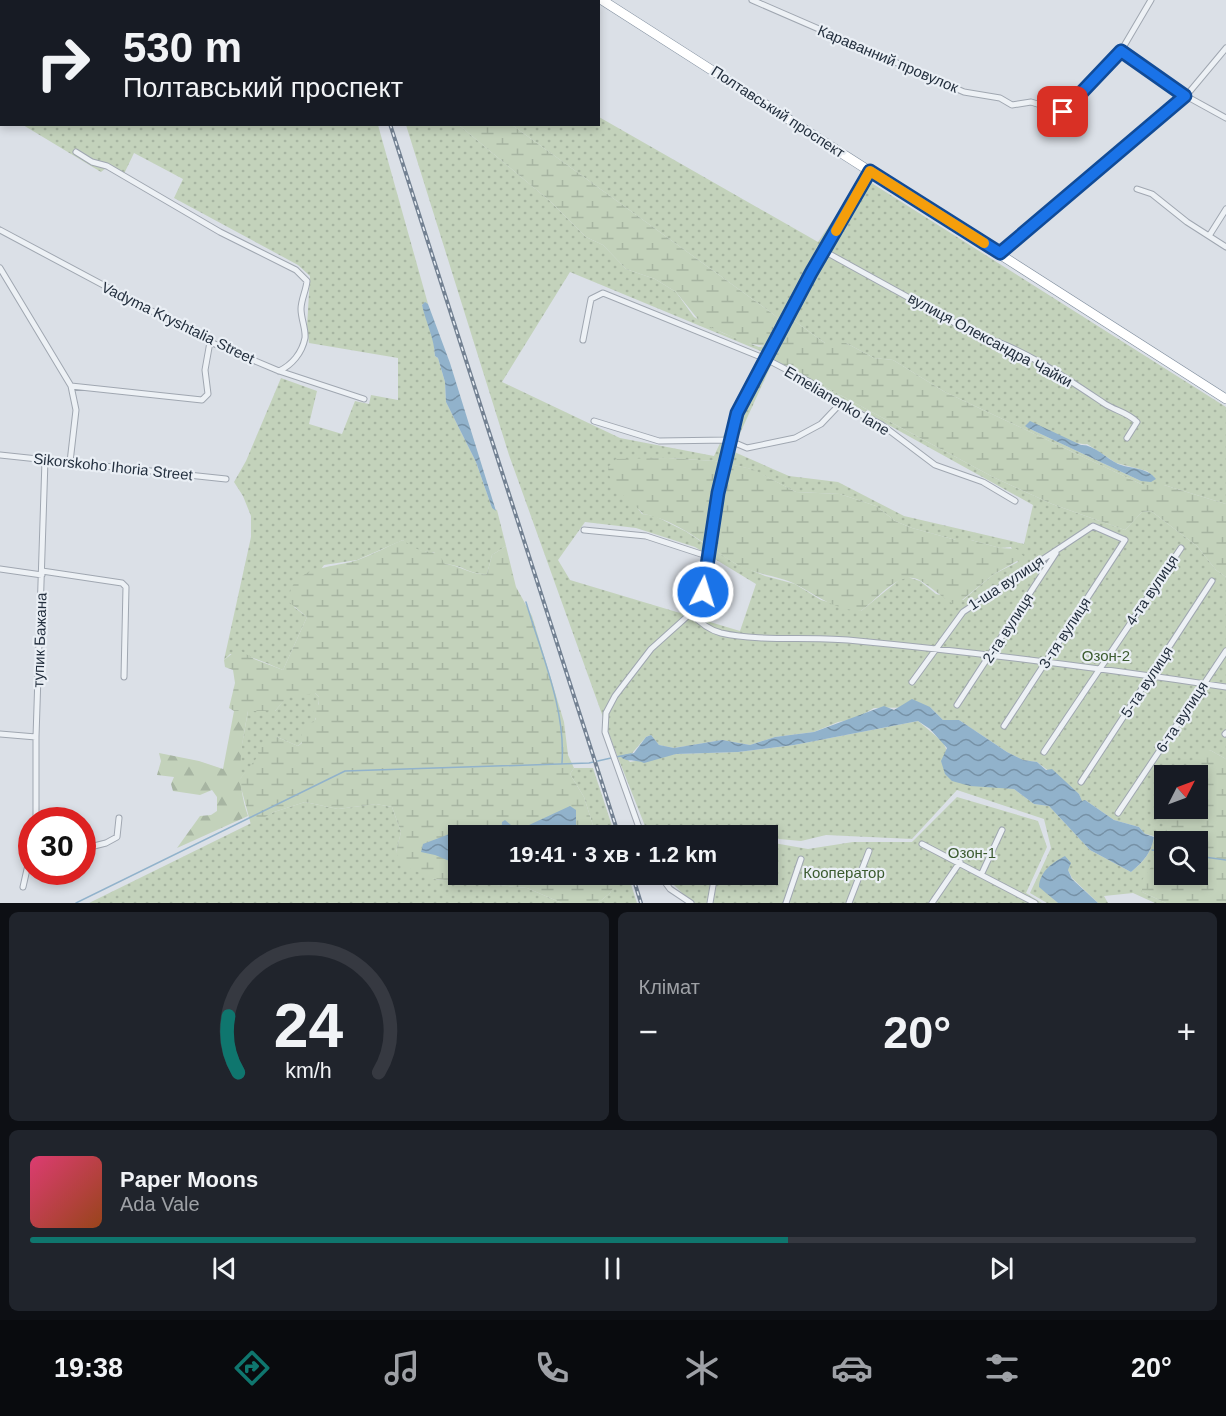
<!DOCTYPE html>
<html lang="uk">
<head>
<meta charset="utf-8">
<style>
  body { margin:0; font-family:Arial,sans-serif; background:#20242c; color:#f1f3f6; height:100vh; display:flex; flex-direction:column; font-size:22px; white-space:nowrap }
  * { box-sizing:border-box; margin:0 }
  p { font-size:20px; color:#9ea1a6 }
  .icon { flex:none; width:33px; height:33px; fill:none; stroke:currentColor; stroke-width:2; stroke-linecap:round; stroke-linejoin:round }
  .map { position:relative; height:903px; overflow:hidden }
  .details { display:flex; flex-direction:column; gap:9px; padding:9px; background:#0d0f14; flex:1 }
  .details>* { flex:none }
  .hud { position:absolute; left:0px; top:0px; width:600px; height:126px; box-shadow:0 3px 9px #0003; background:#171b24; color:#f1f3f6; overflow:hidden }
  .needle { width:39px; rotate:48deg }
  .controls { position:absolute; left:1154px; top:765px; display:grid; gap:12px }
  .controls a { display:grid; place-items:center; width:54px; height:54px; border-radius:0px; background:#171b24; box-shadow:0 3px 9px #0003; font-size:30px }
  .speed { position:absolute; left:18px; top:807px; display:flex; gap:12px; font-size:30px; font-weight:700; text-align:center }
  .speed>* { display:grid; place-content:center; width:78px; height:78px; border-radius:50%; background:#171b24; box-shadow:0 3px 9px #0003; line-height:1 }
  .speed .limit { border:9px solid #d22; background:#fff; color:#111 }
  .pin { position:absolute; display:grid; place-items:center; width:51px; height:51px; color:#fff; margin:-26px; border-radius:12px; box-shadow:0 3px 9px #0006 }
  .me { position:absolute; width:66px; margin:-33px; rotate:5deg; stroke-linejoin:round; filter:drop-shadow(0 0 4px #0008) }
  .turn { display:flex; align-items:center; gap:21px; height:126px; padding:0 24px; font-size:27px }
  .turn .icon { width:78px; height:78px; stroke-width:2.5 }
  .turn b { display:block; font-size:42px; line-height:51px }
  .big { font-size:45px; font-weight:600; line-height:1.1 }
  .details .card { flex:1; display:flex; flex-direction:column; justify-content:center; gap:9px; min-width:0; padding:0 21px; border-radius:9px; background:#20242c }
  .details .dial { align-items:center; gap:0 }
  .dial svg { height:156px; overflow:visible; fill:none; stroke:#363941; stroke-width:7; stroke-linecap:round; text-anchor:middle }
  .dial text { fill:#f1f3f6; stroke:none }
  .song { display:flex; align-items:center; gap:18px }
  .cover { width:72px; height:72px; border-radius:9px; background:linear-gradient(135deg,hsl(340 70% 55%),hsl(20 70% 35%)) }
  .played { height:6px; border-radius:3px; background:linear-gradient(90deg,#0f766e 65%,#363941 65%) }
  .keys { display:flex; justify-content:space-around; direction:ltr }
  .heat { display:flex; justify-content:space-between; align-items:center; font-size:33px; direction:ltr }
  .details .tiles { flex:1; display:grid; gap:9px; grid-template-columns:1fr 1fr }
  .card:last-child { grid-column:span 2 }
  .trip { position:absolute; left:448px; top:825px; width:330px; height:60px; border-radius:0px; background:#171b24; box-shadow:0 3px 9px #0003; font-weight:600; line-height:60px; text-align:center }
  .menu { display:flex; height:96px; justify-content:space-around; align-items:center; background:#090b0e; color:#9ea1a6 }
  .menu .icon { width:42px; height:42px }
  .menu .selected { color:#0f766e }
  .menu b { font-size:27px; color:#f1f3f6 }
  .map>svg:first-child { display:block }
  .grass { fill:url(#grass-dots); fill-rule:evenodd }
  .forest { fill:url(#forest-firs) }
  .wetland { fill:url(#wetland-marsh) }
  .water { fill:url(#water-waves) }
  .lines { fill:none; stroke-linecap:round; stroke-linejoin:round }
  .stream { stroke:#91b2cb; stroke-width:1.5 }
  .street-casing { stroke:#a0a7b1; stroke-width:7 }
  .highway-casing { stroke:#818f9f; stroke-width:10 }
  .street { stroke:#edf1f5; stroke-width:5 }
  .highway { stroke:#fff; stroke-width:9 }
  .rail-casing { stroke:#738192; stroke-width:4 }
  .rail { stroke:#eaeff5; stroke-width:1.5; stroke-dasharray:4.5; stroke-linecap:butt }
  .route-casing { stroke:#114b97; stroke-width:15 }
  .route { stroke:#1a73e8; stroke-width:10 }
  .slow { stroke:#f59e0b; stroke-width:10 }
  .labels { text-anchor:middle; stroke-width:4.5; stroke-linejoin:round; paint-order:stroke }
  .street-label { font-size:15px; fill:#232f3e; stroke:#eaeff5 }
  .park-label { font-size:15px; fill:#3b5b2f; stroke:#eaeff5 }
</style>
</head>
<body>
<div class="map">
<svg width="1226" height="903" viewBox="0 0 1226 903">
  <defs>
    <pattern id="grass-dots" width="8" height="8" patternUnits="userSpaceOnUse" patternTransform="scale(1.5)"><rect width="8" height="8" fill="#c3d2bb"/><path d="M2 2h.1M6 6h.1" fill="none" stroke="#a7b5a2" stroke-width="1.8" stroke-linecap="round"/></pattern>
    <pattern id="forest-firs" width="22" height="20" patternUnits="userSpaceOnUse" patternTransform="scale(1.5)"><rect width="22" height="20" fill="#c3d2bb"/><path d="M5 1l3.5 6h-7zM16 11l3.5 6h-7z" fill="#a7b5a2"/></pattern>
    <pattern id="wetland-marsh" width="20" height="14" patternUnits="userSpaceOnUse" patternTransform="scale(1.5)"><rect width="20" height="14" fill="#c3d2bb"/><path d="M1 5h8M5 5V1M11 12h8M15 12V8" fill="none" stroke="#a7b5a2"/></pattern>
    <pattern id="water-waves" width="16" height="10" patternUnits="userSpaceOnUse" patternTransform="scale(1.5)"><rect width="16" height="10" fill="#91b2cb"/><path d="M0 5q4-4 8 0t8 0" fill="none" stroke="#7691a6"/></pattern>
  </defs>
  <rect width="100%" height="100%" fill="#dbe0e7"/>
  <path class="grass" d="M0,0H268L269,1L2,2L1,110Z
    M599,117L818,242L862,177L1226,407V504L1164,485H1143L945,392L893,360L874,358L846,343H825L793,320L773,359L993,477L1052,504L1125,530L1142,512L1151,511L1197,546L1216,570L1226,577V759L1210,750L1186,775L1164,776L1168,841L1164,842C1164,861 1142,871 1142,892L1166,903H1155L1133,893L1104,896L1108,903H1098L1072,878L1068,870L1040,887L1058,903H1047L1030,893L1051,848L1044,819L957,790L912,839L826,835L801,841L768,838V836L647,831L613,745L509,455L406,125H459L551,202L586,237L603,245L626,269L655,279L676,292L694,317L723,333L759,347L765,346L778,318L773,314L512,125L598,124ZM570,272L763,352L714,456L620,438L502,382ZM773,361L1033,505L1024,544L904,516L838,482L789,476L732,451ZM1028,428C1040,431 1079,446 1087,444L1116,463L1147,471L1154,477L1141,481ZM668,458L715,461L751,469L796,492L840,494L876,506L895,521L912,528L956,540H971L1000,548L1011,547L1018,562L994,574L963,600L936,594L920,581L907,577L899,580L861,611L821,600L795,584L765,576L736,564L685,531L655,516L642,514L631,499L648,459ZM585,522L636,528L695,547L756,584L740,631L570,580L558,560ZM930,707L943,720H959L1007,752L1023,760L1037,762L1079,794L1082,802L1085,800L1114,820L1139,827L1145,834L1154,836C1151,854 1144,861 1131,872L1090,850L1049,806L1034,804L1014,789L988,786L947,751L943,742L918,721L794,745L738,752L676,754L630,762L627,759L646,737L651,735L659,745L674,748L722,740L750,745L775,737L814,732L838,722L855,719L874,708Z
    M23,125H378L428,304L425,303L422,305L433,336L435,356L438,358L445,382L446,402L476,462L492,508L497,510L506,546L492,555L487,574C470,575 463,565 445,564L434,552C421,552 412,550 403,540L357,560L324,565L294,607L307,617L283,670C265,663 249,654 230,654L224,660L251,537V516L243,496L234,482L246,461L281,378L317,391L309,424L342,434L355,401L369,404L371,395L398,400V358L309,343L307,327L310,276L298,265L174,198L183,179L134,153L122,178L106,168L101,172Z
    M297,693H315L319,697C319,714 312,735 298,746L277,737L239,780V761L248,711H275L288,696Z
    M574,768H593L615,835H596L584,797L570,774Z
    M957,797L1038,821L1047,847L1026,893L1042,903H687V898L664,875L768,874V842L808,849L853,842H912Z
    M305,802L338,809L376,804L392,807L401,832L396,852L434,879L527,888L562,903H89L274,812Z
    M612,875H628L637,903H598L610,893L615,883Z"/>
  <path class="forest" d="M234,711H248C241,749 235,779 248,816L177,848L200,816L211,815L217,811V797L212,790L200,795L173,791L171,784L174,777L157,775L161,761L159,753L199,761L223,769Z"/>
  <path class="wetland" d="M459,125H512L773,314L778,318L765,346L746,343L701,323L676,292L655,279L626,269L603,245L586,237L551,202Z
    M793,320L825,343H846L874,358L893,360L945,392L1143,485H1164L1226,504V577L1216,570L1197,546L1151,511L1142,512L1125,530L1052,504L993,477L773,359Z
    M668,458L715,461L752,469L796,492L840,494L876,506L895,521L912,528L956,540H971L1000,548L1017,549L1024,557L994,574L962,600L953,604C942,597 932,588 921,581C900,568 878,599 861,611C836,610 819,597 797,585C779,575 755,575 736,564C706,546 678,520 643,514C629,497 609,490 608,467L616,459Z
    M403,540C420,552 418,550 438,553L445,564C460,565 472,576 487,574L492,555L506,546L516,587L532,616L564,722L568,755L574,768L570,774L584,797L596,835L459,836V874L612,875L616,883L610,893L598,903H562L527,888L434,879L402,865L396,852L401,832L392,807L376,804L338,809L305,802L274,812L251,825L239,780L259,755L257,750L261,744L277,737L298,746L302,743V730L316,719L313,710L319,704V697L315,693C292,697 291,692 275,711H234L229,708L235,683L233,670L225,667L224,660L238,649L254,659L283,670L307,617L289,602C289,564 335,569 360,559C374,554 388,546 403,540Z
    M1210,750L1226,759V903H1166L1142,892V880L1164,849V874H1197V842L1168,841L1163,805L1164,803V808H1197V776L1181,775L1189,762Z"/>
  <path class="water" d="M425,302L428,304L450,363L496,511L492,508L476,462L446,402L445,382L438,358L435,356C434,337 426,323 422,305Z
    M1030,421L1081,445C1093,444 1106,458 1118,464C1130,469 1147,467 1156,479L1151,482L1141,481L1028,428L1025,426Z
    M912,699L930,707L943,720H959L1007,752L1023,760L1037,762L1046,770L1052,769L1079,794L1082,801L1085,800L1114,820L1139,827L1145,834L1154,837C1151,853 1144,861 1131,872L1090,850L1049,806L1034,804L1014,789L970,786L952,781L945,774L941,761L947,748L930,729L918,721L794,745L738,752L676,754L644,763C636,759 626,763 620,756L634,753L646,737L651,735L659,745L674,748L722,740L750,745L775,737L814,732L884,706L894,710Z
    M570,806L576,810V827L571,835H501L502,822L505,820L511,825H529Z
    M460,830L466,835L459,836V865L435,855L421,852L423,844Z
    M1065,856L1071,863L1068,870L1072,879L1098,903H1058L1039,887C1040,871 1052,863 1065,856Z"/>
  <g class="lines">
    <path class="stream" d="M526,602C541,653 566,709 562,763
      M616,757L631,754
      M1152,850L1164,852
      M1197,856L1226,860
      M76,903L345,771L589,763L611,758"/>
    <g class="street-casing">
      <path id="street" d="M752,0L964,92L1000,98L1012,105L1031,102L1063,112L1121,51L1151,0
        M1121,51L1186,96L1226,118
        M76,152L92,162L107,166L220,232L296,270L307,281C306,291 301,300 301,309C301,319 306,329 305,338C302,353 292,365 279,371
        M870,171L811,273L737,413L718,493L703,593L691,613C699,622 709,630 721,633C762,642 806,636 848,640C974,652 1100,668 1226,687
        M1137,189L1152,194L1187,222L1226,247
        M0,230L210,342L279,371L364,399
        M1209,236L1226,209
        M824,251L982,338C1016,343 1075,384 1105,404C1116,411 1127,412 1137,422L1127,438
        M1000,253L1186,96L1226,48
        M0,268L71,386L76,410L70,462
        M583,340L591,299L603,293L766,359L810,382L840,404L882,425L935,465L983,482L1015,501
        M71,386L202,400L208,394L205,370L210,342
        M594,421L659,441L728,440L747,448L795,438L821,424L840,404
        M0,455L226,479
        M584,530L646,536L707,556
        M0,569L42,575
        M42,571L122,583L126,587L124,677
        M912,682L963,612L1093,526L1125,540L1004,726
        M957,705L1056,553
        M0,734L36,737
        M1225,734L1226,733
        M1044,752L1181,548
        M1081,782L1212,581
        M1118,813L1226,651
        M36,820V737L45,460
        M642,836L605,732L606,713L615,696L651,649L691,613
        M922,844L1035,903
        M82,849L106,843L117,837L119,818
        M982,873L1002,830
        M659,874L670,889L691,903
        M23,887L32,847
        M710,903L715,874
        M786,903L801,859
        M849,903L869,851
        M932,903L960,862"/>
    </g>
    <g class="highway-casing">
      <path id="highway" d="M602,0L1226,399"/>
    </g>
    <use href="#street" class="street"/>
    <use href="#highway" class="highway"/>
    <g class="rail-casing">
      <path id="rail" d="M362,0L363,2
        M390,124L619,836
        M632,874L641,903"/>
    </g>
    <use href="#rail" class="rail"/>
  </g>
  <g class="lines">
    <g class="route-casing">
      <path id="route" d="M703,592L718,493L737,413L811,273L870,171L1000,253L1185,96L1121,51L1063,112"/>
    </g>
    <use href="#route" class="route"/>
    <path class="slow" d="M836,231L870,171L984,243"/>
  </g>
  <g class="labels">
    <g class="street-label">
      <text transform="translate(888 59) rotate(23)" y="5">Караванний провулок</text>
      <text transform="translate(778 112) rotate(33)" y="5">Полтавський проспект</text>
      <text transform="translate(178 323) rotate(26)" y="5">Vadyma Kryshtalia Street</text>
      <text transform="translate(990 340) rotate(28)" y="5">вулиця Олександра Чайки</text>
      <text transform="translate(837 401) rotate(31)" y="5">Emelianenko lane</text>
      <text transform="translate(113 467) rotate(6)" y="5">Sikorskoho Ihoria Street</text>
      <text transform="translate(1006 583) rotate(-33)" y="5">1-ша вулиця</text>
      <text transform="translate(1152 590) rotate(-56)" y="5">4-та вулиця</text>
      <text transform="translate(1008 628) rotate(-57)" y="5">2-га вулиця</text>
      <text transform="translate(1065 633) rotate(-57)" y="5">3-тя вулиця</text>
      <text transform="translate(40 640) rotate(-88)" y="5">тупик Бажана</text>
      <text transform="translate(1147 682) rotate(-57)" y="5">5-та вулиця</text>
      <text transform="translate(1182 717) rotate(-57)" y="5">6-та вулиця</text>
    </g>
    <g class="park-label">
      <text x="1106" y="661">Озон-2</text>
      <text x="972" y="858">Озон-1</text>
      <text x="844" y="878">Кооператор</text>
    </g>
  </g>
</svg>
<div class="controls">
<a><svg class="needle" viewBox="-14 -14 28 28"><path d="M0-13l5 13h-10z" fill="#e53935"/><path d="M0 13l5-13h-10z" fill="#9ea1a6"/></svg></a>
<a><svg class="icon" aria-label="search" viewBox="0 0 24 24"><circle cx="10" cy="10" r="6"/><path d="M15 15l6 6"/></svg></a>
</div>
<div class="speed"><div class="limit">30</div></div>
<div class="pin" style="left:1063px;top:112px;background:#d93025"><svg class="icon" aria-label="arrive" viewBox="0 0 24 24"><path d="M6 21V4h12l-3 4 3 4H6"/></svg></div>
<svg class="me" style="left:703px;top:592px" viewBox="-20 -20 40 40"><circle r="17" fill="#1a73e8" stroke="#fff" stroke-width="3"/><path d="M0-11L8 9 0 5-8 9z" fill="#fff"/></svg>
<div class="trip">19:41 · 3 хв · 1.2 km</div>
<div class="hud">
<div class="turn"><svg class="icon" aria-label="right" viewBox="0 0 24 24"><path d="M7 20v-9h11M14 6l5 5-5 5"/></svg><div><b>530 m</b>Полтавський проспект</div></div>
</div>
</div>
<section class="details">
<div class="tiles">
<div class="card dial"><svg viewBox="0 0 100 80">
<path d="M14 69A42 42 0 1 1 86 69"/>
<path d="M14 69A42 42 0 0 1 9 40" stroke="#0f766e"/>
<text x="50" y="56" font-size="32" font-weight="700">24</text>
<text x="50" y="72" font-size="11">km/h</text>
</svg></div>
<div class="card"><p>Клімат</p>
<div class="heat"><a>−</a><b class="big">20°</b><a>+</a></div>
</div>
<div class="card">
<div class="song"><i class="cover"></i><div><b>Paper Moons</b><p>Ada Vale</p></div></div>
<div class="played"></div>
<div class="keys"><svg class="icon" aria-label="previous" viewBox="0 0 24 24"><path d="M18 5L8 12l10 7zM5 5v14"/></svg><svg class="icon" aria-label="pause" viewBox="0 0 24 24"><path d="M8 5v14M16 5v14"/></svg><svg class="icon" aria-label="next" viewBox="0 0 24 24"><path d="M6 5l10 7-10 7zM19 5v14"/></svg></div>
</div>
</div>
</section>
<nav class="menu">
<b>19:38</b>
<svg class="icon selected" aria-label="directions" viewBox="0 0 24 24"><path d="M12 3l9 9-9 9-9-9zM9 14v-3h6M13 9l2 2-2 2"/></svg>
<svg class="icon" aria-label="music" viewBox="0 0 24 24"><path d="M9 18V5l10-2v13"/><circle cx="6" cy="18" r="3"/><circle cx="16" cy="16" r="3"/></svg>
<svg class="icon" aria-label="phone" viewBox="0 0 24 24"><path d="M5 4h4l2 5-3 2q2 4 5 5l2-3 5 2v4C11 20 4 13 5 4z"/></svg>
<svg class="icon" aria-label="climate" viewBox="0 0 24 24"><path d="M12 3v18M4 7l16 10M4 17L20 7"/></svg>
<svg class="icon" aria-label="car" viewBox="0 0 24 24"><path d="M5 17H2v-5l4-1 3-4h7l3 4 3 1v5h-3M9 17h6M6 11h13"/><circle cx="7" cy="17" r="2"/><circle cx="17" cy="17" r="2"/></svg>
<svg class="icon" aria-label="filters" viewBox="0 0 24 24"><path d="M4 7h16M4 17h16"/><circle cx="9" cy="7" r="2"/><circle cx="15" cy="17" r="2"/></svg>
<b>20°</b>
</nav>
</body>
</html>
